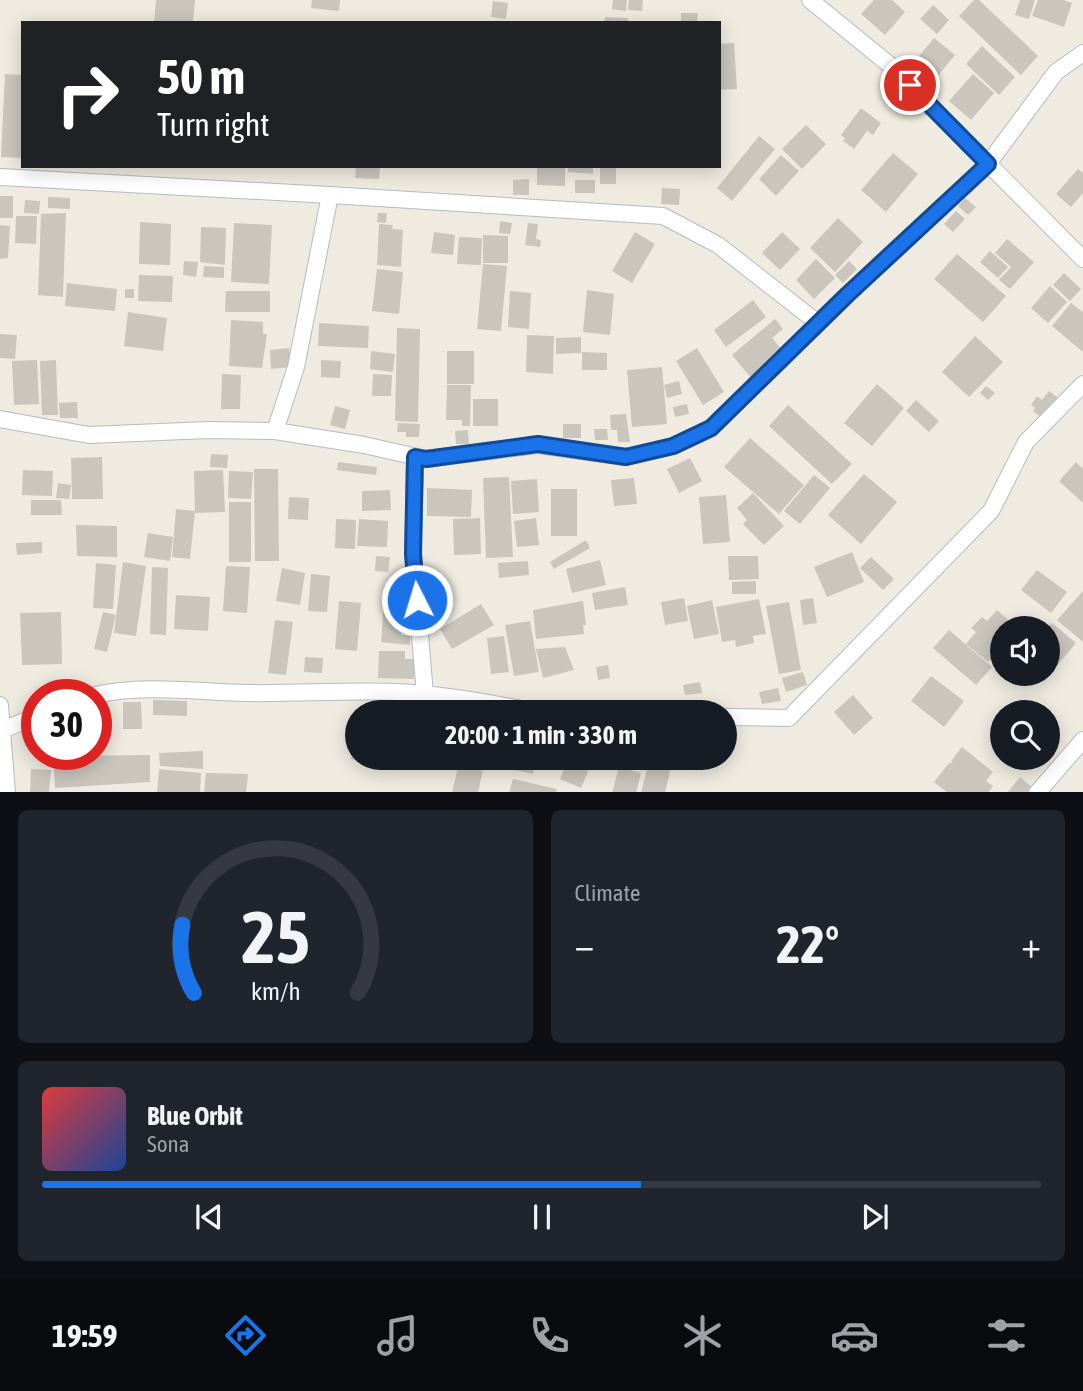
<!DOCTYPE html>
<html lang="en">
<head>
<meta charset="utf-8">
<style>
  body { margin:0; font-family:"Asap Condensed",sans-serif; background:#20242c; color:#f1f3f6; height:100vh; display:flex; flex-direction:column; font-size:26px; white-space:nowrap }
  * { box-sizing:border-box; margin:0 }
  p { font-size:23px; color:#9ea1a6 }
  .icon { flex:none; width:38px; height:38px; fill:none; stroke:currentColor; stroke-width:2; stroke-linecap:round; stroke-linejoin:round }
  .map { position:relative; height:792px; overflow:hidden }
  .side { display:flex; flex-direction:column; gap:18px; padding:18px; background:#0d0f14; flex:1 }
  .side>* { flex:none }
  .top-card { position:absolute; left:21px; top:21px; width:700px; height:147px; border-radius:0px; box-shadow:0 4px 18px #0003; background:#202124; color:#fff; overflow:hidden }
  .buttons { position:absolute; left:990px; top:616px; display:grid; gap:14px }
  .buttons a { display:grid; place-items:center; width:70px; height:70px; border-radius:50%; background:#171b24; box-shadow:0 4px 18px #0003; font-size:35px }
  .speed { position:absolute; left:21px; top:679px; display:flex; gap:14px; font-size:35px; font-weight:700; text-align:center }
  .speed>* { display:grid; place-content:center; width:91px; height:91px; border-radius:50%; background:#171b24; box-shadow:0 4px 18px #0003; line-height:1 }
  .speed .limit { border:10px solid #d22; background:#fff; color:#111 }
  .pin { position:absolute; display:grid; place-items:center; width:60px; height:60px; color:#fff; margin:-30px; border:4px solid #fff; border-radius:50%; box-shadow:0 2px 7px #0007 }
  .me { position:absolute; width:77px; margin:-38px; rotate:355deg; stroke-linejoin:round; filter:drop-shadow(0 0 5px #0008) }
  .turn { display:flex; align-items:center; gap:24px; height:147px; padding:0 21px; font-size:32px }
  .turn .icon { width:91px; height:91px; stroke-width:2.5 }
  .turn b { display:block; font-size:49px; line-height:60px }
  .big { font-size:52px; font-weight:700; line-height:1.1 }
  .side .widget { flex:1; display:flex; flex-direction:column; justify-content:center; gap:10px; min-width:0; padding:0 24px; border-radius:10px; background:#20242c }
  .side .dial { align-items:center; gap:0 }
  .dial svg { height:182px; overflow:visible; fill:none; stroke:#363941; stroke-width:7; stroke-linecap:round; text-anchor:middle }
  .dial text { fill:#f1f3f6; stroke:none }
  .song { display:flex; align-items:center; gap:21px }
  .cover { width:84px; height:84px; border-radius:10px; background:linear-gradient(135deg,hsl(0 70% 55%),hsl(220 70% 35%)) }
  .played { height:7px; border-radius:4px; background:linear-gradient(90deg,#1a73e8 60%,#363941 60%) }
  .keys { display:flex; justify-content:space-around; direction:ltr }
  .heat { display:flex; justify-content:space-between; align-items:center; font-size:38px; direction:ltr }
  .side .tiles { flex:1; display:grid; gap:18px; grid-template-columns:1fr 1fr }
  .widget:last-child { grid-column:span 2 }
  .trip { position:absolute; left:345px; top:700px; width:392px; height:70px; border-radius:35px; background:#171b24; box-shadow:0 4px 18px #0003; font-weight:700; line-height:70px; text-align:center }
  .tabs { display:flex; height:112px; justify-content:space-around; align-items:center; background:#090b0e; color:#9ea1a6 }
  .tabs .icon { width:49px; height:49px }
  .tabs .current { color:#1a73e8 }
  .tabs b { font-size:32px; color:#f1f3f6 }
  .map>svg:first-child { display:block }
  .building { fill:#cac6be }
  .lines { fill:none; stroke-linecap:round; stroke-linejoin:round }
  .minor-casing { stroke:#b7babf; stroke-width:18 }
  .minor { stroke:#fff; stroke-width:16 }
  .route-casing { stroke:#114b97; stroke-width:18 }
  .route { stroke:#1a73e8; stroke-width:12 }
</style>
</head>
<body>
<div class="map">
<svg width="1083" height="793" viewBox="0 0 1083 793">
  <rect width="100%" height="100%" fill="#efebe1"/>
  <path class="building" d="M156,0H195L193,23H154Z
    M312,0H340L339,11L311,8Z
    M613,0H627L626,11L612,9Z
    M629,0H643L642,11L628,10Z
    M874,0H892L905,12L885,35L861,14Z
    M974,0H979L1038,56L1021,75L959,16Z
    M1020,0H1035L1029,19L1015,15Z
    M1038,0H1063L1072,3L1064,27L1032,16Z
    M493,1L508,3L506,19L491,17Z
    M933,5L949,20L937,34L920,19Z
    M681,13H698L697,23H681Z
    M605,17L628,18V23H604Z
    M934,38L955,55L932,83L911,66Z
    M734,43L737,89L719,90V44Z
    M982,46L1015,77L999,95L966,64Z
    M5,74L23,75V158L1,157Z
    M973,74L994,93L971,120L949,101Z
    M861,108L881,123L873,135L867,131L854,149L843,141L845,138L841,135Z
    M806,125L826,144L802,169L782,149Z
    M759,136L775,149L732,201L717,188Z
    M893,153L918,174L886,212L861,190Z
    M781,155L799,171L776,196L759,179Z
    M356,166H380L379,179L355,178Z
    M537,166H565V186L537,185Z
    M568,166H593V174L568,172Z
    M600,166H616V184H600Z
    M1078,169L1083,173V193L1071,207L1056,194Z
    M529,179V195H513V180Z
    M575,180H595V193H575Z
    M662,188L680,189L679,205L661,204Z
    M0,196H13V218H0Z
    M48,197L70,198V209L48,208Z
    M965,198L976,207L968,215L958,206Z
    M25,200L40,201L39,214L24,213Z
    M956,211L965,219L953,232L944,224Z
    M66,213L63,297L38,295L41,214Z
    M378,213H387L386,223L377,222Z
    M16,216H37L36,244L15,243Z
    M838,218L863,242L835,272L810,248Z
    M500,221L512,223L510,234L499,233Z
    M140,222L171,224L170,265L139,264Z
    M234,223L272,225L269,284L231,282Z
    M528,223L538,224L536,239L541,240L540,247L525,245Z
    M379,224L393,225L392,229L403,230L401,267L377,265Z
    M0,225L10,226L8,258L0,259Z
    M201,227L226,228L225,265L200,262Z
    M434,232L455,235L453,255L431,253Z
    M635,232L655,244L632,283L612,271Z
    M782,232L800,249L780,270L762,253Z
    M483,235L508,236V263H483Z
    M459,237L482,238L481,265L457,264Z
    M1007,239L1034,262L1010,289L999,280L1011,267L995,253Z
    M990,251L1008,267L998,278L980,262Z
    M957,254L1006,296L983,322L934,279Z
    M816,259L835,278L814,299L796,280Z
    M184,261L198,262L196,277L183,275Z
    M849,261L857,269L843,283L835,275Z
    M483,264L507,266L501,331L477,329Z
    M204,266L224,267V278L203,277Z
    M377,269L403,272L399,314L372,311Z
    M1064,273L1081,289L1070,301L1053,285Z
    M139,275L173,276L172,302L138,301Z
    M67,283L117,289L115,311L65,306Z
    M1050,286L1067,302L1048,323L1031,308Z
    M125,289H134V298H125Z
    M587,290L614,294L610,335L583,332Z
    M226,291H270V312H225Z
    M510,291L531,293L529,329L508,327Z
    M753,300L766,317L726,347L714,330Z
    M1071,303L1083,312V352L1052,326Z
    M128,312L167,318L163,351L124,346Z
    M775,319L783,329L772,338L784,352L752,379L732,355Z
    M231,320L263,322V334H267L262,368L229,366Z
    M319,323L369,326L368,348L318,346Z
    M397,328L420,329L418,422L395,421Z
    M0,334L17,335L15,359L0,358Z
    M527,335L554,336L553,374L526,372Z
    M975,336L1003,362L969,397L942,372Z
    M581,337V353L556,354V338Z
    M289,348L291,367L271,369L270,350Z
    M697,348L724,392L703,405L676,361Z
    M371,351L395,354L393,372L370,369Z
    M447,351H474V384H447Z
    M582,352L607,353V370H582Z
    M37,360L39,404L14,405L12,361Z
    M56,360L58,415H42L40,361Z
    M321,360L341,361L340,378L321,377Z
    M662,367L667,424L632,427L627,370Z
    M222,374L241,375L240,409H221Z
    M373,374L392,375L391,396H372Z
    M679,381L682,394L667,398L664,385Z
    M877,384L904,408L872,446L844,423Z
    M447,385H471L470,426H462V420H446Z
    M986,386L995,393L988,400L980,393Z
    M1049,391L1062,401L1046,421L1033,411L1035,408L1031,405L1037,396L1042,400Z
    M473,399H498V426H473Z
    M916,400L939,421L929,432L906,411Z
    M77,402L78,418H60L59,403Z
    M687,404L689,414L675,417L673,407Z
    M788,405L852,464L832,484L769,426Z
    M335,406L350,410L345,429L330,425Z
    M626,414L630,442H618L617,430H611L610,415Z
    M398,423L420,424L419,437H406V432H397Z
    M563,424H581V438H563Z
    M594,429H607L608,440H595Z
    M468,430L469,444H456L455,431Z
    M750,438L804,485L779,514L724,467Z
    M211,454L228,455L227,468L210,467Z
    M102,457L103,499H72L71,458Z
    M690,458L702,481L679,493L667,469Z
    M338,462L377,467L376,475L337,470Z
    M1076,462L1083,469V503L1059,481Z
    M254,469H278L279,561H255Z
    M23,470L53,471L52,496L22,495Z
    M223,470L225,512L195,513L194,471Z
    M229,471L253,472L251,499L228,498Z
    M864,474L897,502L861,544L828,515Z
    M814,475L830,488L800,524L784,511Z
    M509,477L513,557L486,558L483,478Z
    M634,478L637,504L614,506L611,480Z
    M537,479L539,512L513,514L511,481Z
    M58,483L71,485L69,499L56,498Z
    M427,488L472,490L471,517L427,516Z
    M551,489H577V536H551Z
    M390,490L391,510L362,511V491Z
    M753,493L784,526L764,545L743,524L747,520L737,508Z
    M726,495L730,542L703,544L699,497Z
    M289,497L309,498L308,520L288,519Z
    M31,500H61L62,515H31Z
    M229,502H251V562H229Z
    M176,509L195,511L190,559L172,557Z
    M480,518L481,554L454,555L453,519Z
    M536,518L539,545L517,547L514,521Z
    M336,519L356,520L355,549L335,548Z
    M359,519L388,521L387,547L357,546Z
    M76,525L117,526V557L77,556Z
    M148,533L173,537L170,561L144,557Z
    M586,540L590,548L554,569L550,562Z
    M42,542V553L17,555L16,543Z
    M852,552L864,582L827,597L814,567Z
    M376,556L390,557L388,572L375,571Z
    M728,556H758L759,579L729,580Z
    M871,557L894,579L883,590L860,568Z
    M600,560L606,585L572,593L566,569Z
    M528,561L529,575L499,578L498,563Z
    M123,562L146,566L136,636L114,633Z
    M96,563L116,565L113,609L93,608Z
    M226,566L250,567L247,613L223,611Z
    M152,567L168,568L166,635L150,634Z
    M282,568L305,573L300,605L276,601Z
    M1037,570L1067,592L1051,613L1021,590Z
    M311,574L330,576L327,612L308,611Z
    M756,581V594H732V582Z
    M625,587L628,605L595,610L592,593Z
    M385,588L405,589L401,635L410,636V645L381,642Z
    M1083,591V642L1057,620Z
    M176,595L210,597L208,631L174,629Z
    M684,598L688,621L665,625L661,602Z
    M813,598L817,623L803,625L800,600Z
    M759,599L766,634L753,636L754,643L736,647L735,640L722,642L716,607Z
    M430,600H444L443,612L429,611Z
    M712,600L719,634L694,639L687,606Z
    M339,601L361,603L357,651L335,649Z
    M583,601L586,625H583L584,634L536,639L533,610Z
    M789,602L801,670L779,674L766,606Z
    M481,604L494,625L452,649L440,629Z
    M997,610L1017,628H1003V659L1001,662L998,659L994,664L990,660L988,662L966,644L976,632L971,628L982,617L987,621Z
    M61,612L62,664L22,665L20,613Z
    M103,612L116,615L107,652L94,649Z
    M275,620L293,622L286,675L268,673Z
    M530,621L539,672L514,676L505,625Z
    M1052,623L1076,643L1056,667L1048,660V627Z
    M949,630L992,667L976,685L933,648Z
    M504,636L509,672L491,674L487,638Z
    M565,647L574,670L543,678L536,649Z
    M379,651H405V659H415L414,679L378,678Z
    M305,657L323,658L322,673L304,672Z
    M608,665L610,678L598,680L596,667Z
    M803,672L807,685L786,692L782,678Z
    M931,676L964,701L944,727L911,701Z
    M700,682L702,693L685,695L683,685Z
    M778,688L781,701L762,704L759,692Z
    M853,695L873,718L854,735L834,712Z
    M153,700L187,701V716L153,715Z
    M123,702H141L142,729H123Z
    M356,744L357,758H377L375,765L351,759Z
    M962,747L993,772L986,781L993,786L988,793H948L934,782L949,763H953L951,761Z
    M203,751V769L160,766L159,753Z
    M150,755V782L55,788L53,756Z
    M467,758H489L487,764L467,760Z
    M518,758H536L533,774L515,770Z
    M569,758H594L581,788L560,779Z
    M649,761L671,767L665,793H641Z
    M459,763L483,769L478,793H452Z
    M619,767L641,773L636,793H612Z
    M31,769L51,770L49,793H30Z
    M159,769L201,773L200,793H157Z
    M206,773L248,774L246,793H204Z
    M1020,777L1035,790L1032,793H1007Z
    M513,779L557,789L556,793H509Z"/>
  <g class="lines">
    <g class="minor-casing">
      <path id="minor" d="M810,0L891,66L1083,259
        M0,177L330,195L663,216L718,245L818,323
        M0,419L89,435L208,430L275,431L364,445L426,459L538,445L626,457L673,446L711,428L847,295L988,164L1056,72L1083,53
        M275,431L296,367L330,195
        M415,457L413,554L425,694
        M96,695C141,684 199,692 246,693C296,694 346,690 396,692C444,694 492,704 539,712
        M0,705L7,793
        M724,717L789,718L991,511L1026,442L1083,384
        M2,730L37,716
        M1037,793L1083,740"/>
    </g>
    <use href="#minor" class="minor"/>
  </g>
  <g class="lines">
    <g class="route-casing">
      <path id="route" d="M417,600L413,554L415,457L426,459L538,444L626,457L673,446L711,428L847,295L988,164L910,85"/>
    </g>
    <use href="#route" class="route"/>
  </g>
</svg>
<div class="buttons">
<a><svg class="icon" aria-label="sound" viewBox="0 0 24 24"><path d="M4 9h4l5-4v14l-5-4H4zM17 9q2 3 0 6"/></svg></a>
<a><svg class="icon" aria-label="search" viewBox="0 0 24 24"><circle cx="10" cy="10" r="6"/><path d="M15 15l6 6"/></svg></a>
</div>
<div class="speed"><div class="limit">30</div></div>
<div class="pin" style="left:910px;top:85px;background:#d93025"><svg class="icon" aria-label="arrive" viewBox="0 0 24 24"><path d="M6 21V4h12l-3 4 3 4H6"/></svg></div>
<svg class="me" style="left:417px;top:600px" viewBox="-20 -20 40 40"><circle r="17" fill="#1a73e8" stroke="#fff" stroke-width="3"/><path d="M0-11L8 9 0 5-8 9z" fill="#fff"/></svg>
<div class="trip">20:00 · 1 min · 330 m</div>
<div class="top-card">
<div class="turn"><svg class="icon" aria-label="right" viewBox="0 0 24 24"><path d="M7 20v-9h11M14 6l5 5-5 5"/></svg><div><b>50 m</b>Turn right</div></div>
</div>
</div>
<section class="side">
<div class="tiles">
<div class="widget dial"><svg viewBox="0 0 100 80">
<path d="M14 69A42 42 0 1 1 86 69"/>
<path d="M14 69A42 42 0 0 1 9 39" stroke="#1a73e8"/>
<text x="50" y="56" font-size="32" font-weight="700">25</text>
<text x="50" y="72" font-size="11">km/h</text>
</svg></div>
<div class="widget"><p>Climate</p>
<div class="heat"><a>−</a><b class="big">22°</b><a>+</a></div>
</div>
<div class="widget">
<div class="song"><i class="cover"></i><div><b>Blue Orbit</b><p>Sona</p></div></div>
<div class="played"></div>
<div class="keys"><svg class="icon" aria-label="previous" viewBox="0 0 24 24"><path d="M18 5L8 12l10 7zM5 5v14"/></svg><svg class="icon" aria-label="pause" viewBox="0 0 24 24"><path d="M8 5v14M16 5v14"/></svg><svg class="icon" aria-label="next" viewBox="0 0 24 24"><path d="M6 5l10 7-10 7zM19 5v14"/></svg></div>
</div>
</div>
</section>
<nav class="tabs">
<b>19:59</b>
<svg class="icon current" aria-label="directions" viewBox="0 0 24 24"><path d="M12 3l9 9-9 9-9-9zM9 14v-3h6M13 9l2 2-2 2"/></svg>
<svg class="icon" aria-label="music" viewBox="0 0 24 24"><path d="M9 18V5l10-2v13"/><circle cx="6" cy="18" r="3"/><circle cx="16" cy="16" r="3"/></svg>
<svg class="icon" aria-label="phone" viewBox="0 0 24 24"><path d="M5 4h4l2 5-3 2q2 4 5 5l2-3 5 2v4C11 20 4 13 5 4z"/></svg>
<svg class="icon" aria-label="climate" viewBox="0 0 24 24"><path d="M12 3v18M4 7l16 10M4 17L20 7"/></svg>
<svg class="icon" aria-label="car" viewBox="0 0 24 24"><path d="M5 17H2v-5l4-1 3-4h7l3 4 3 1v5h-3M9 17h6M6 11h13"/><circle cx="7" cy="17" r="2"/><circle cx="17" cy="17" r="2"/></svg>
<svg class="icon" aria-label="filters" viewBox="0 0 24 24"><path d="M4 7h16M4 17h16"/><circle cx="9" cy="7" r="2"/><circle cx="15" cy="17" r="2"/></svg>
</nav>
</body>
</html>
